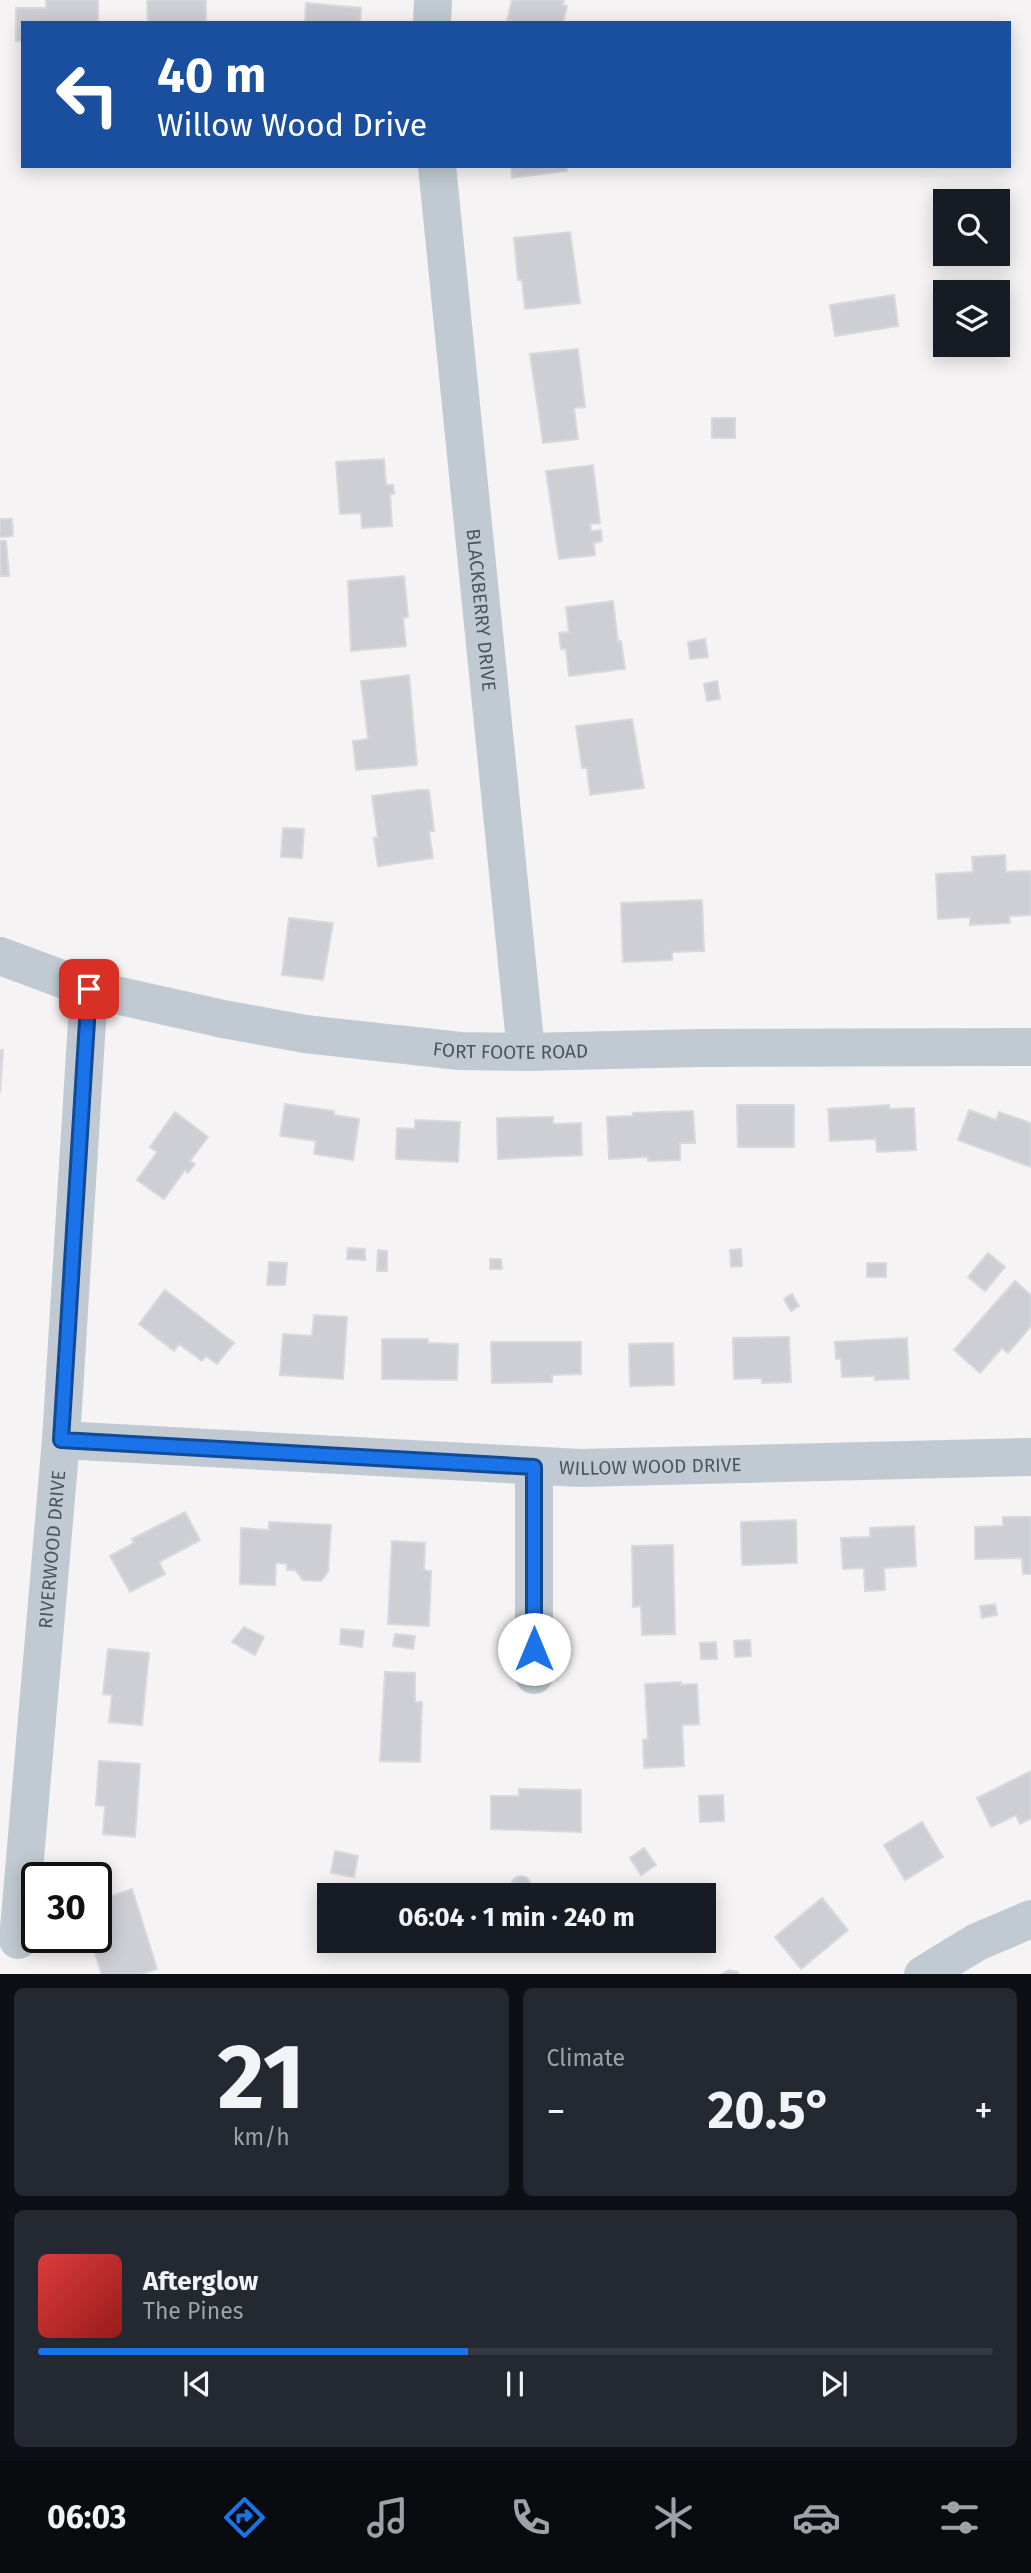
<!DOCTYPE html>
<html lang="en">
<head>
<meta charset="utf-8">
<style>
  body { margin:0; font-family:"Fira Sans",sans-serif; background:#242831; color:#f1f3f6; height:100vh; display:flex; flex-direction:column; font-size:26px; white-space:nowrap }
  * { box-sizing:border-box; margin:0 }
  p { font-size:23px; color:#9ea1a6 }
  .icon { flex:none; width:38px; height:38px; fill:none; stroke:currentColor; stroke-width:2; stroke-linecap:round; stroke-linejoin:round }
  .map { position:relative; height:1974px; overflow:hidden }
  .sheet { display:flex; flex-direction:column; gap:14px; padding:14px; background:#0d0f14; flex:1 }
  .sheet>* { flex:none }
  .hud { position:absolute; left:21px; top:21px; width:990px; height:147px; border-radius:0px; box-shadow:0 4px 18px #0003; background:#1a4fa0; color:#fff; overflow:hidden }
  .controls { position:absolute; left:933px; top:189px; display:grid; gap:14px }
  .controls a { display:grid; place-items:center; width:77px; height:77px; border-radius:0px; background:#171b24; box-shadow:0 4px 18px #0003; font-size:35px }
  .speed { position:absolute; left:21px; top:1862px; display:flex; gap:14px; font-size:35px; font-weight:700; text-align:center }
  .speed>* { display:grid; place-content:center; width:91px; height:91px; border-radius:50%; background:#171b24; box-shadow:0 4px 18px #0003; line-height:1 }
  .speed .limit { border:4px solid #111; border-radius:10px; background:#fff; color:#111 }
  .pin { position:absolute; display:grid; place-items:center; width:60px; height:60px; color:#fff; margin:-30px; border-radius:14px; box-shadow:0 4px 10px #0006 }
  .me { position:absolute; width:77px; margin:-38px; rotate:0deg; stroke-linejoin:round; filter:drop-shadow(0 0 5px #0008) }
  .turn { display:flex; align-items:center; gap:24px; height:147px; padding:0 21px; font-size:32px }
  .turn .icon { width:91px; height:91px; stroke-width:2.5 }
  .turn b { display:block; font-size:49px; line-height:60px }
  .big { font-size:52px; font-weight:700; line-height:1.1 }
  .sheet .card { flex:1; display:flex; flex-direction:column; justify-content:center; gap:10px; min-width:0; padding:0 24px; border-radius:10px; background:#242831 }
  .sheet .dial { align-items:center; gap:0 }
  .dial b { font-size:91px; line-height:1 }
  .song { display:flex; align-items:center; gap:21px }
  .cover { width:84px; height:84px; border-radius:10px; background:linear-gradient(135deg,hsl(0 70% 55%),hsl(0 70% 35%)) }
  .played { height:7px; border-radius:4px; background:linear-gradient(90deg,#1a73e8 45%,#363941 45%) }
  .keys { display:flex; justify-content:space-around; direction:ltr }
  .heat { display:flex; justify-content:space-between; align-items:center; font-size:38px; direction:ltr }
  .sheet .tiles { flex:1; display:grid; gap:14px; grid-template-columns:1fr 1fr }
  .card:last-child { grid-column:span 2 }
  .trip { position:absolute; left:317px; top:1883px; width:399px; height:70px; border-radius:0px; background:#171b24; box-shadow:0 4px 18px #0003; font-weight:700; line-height:70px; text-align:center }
  .tab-bar { display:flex; height:112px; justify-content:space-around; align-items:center; background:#090b0e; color:#9ea1a6 }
  .tab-bar .icon { width:49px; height:49px }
  .tab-bar .selected { color:#1a73e8 }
  .tab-bar b { font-size:32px; color:#f1f3f6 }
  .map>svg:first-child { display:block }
  .building { fill:#cdcfd5; stroke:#d7d9de; stroke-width:2 }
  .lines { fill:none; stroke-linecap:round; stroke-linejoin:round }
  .minor { stroke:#c1cad2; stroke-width:38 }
  .route-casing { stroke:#114b97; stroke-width:18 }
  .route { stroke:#1a73e8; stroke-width:12 }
  .labels { text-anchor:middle; stroke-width:6; stroke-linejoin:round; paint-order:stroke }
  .street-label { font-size:19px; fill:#4a5661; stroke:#fff }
</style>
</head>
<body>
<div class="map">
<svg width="1031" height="1975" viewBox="0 0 1031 1975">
  <rect width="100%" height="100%" fill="#f5f3f3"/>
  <path class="building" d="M46,0H98V23H23V41H16V8H46Z
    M147,0H206V23H148Z
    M512,0H564L563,5L567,6L563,23H518L507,20Z
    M306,3L361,8L360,23H305Z
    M511,166H566L567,171L512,178Z
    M570,232L580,303L525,309L522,280H518L514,238Z
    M894,295L898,326L835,336L830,305Z
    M578,349L585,407L574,408L578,439L543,443L530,354Z
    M712,418H735V438H712Z
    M384,459L386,485H393L394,494H390L392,526L362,528L361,513L340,514L336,462Z
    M593,465L600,523L590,524L591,531L601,530L602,541L594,543L595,555L559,559L546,471Z
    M0,519H12L13,536L0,537Z
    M0,541H6L9,576H0Z
    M404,576L408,617L403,618L406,646L351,651L348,581Z
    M613,601L618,642L621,641L625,669L569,676L566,649H561L559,633L569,632L566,607Z
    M705,639L708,657L690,659L688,642Z
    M409,675L417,765L356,770L353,741L368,739L361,681Z
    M717,681L720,699L707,701L704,684Z
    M632,719L644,788L590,795L587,768H582L576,726Z
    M418,790H429L434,831H429L433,858L378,866L374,838H378L372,796Z
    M283,828L304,829L302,858L281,857Z
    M1005,855L1006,872L1031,871V915L1009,916L1010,923L970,925V917L938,919L936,874L973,872L972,857Z
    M702,900L704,951L672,952V960L623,962L621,903Z
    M289,918L333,923L323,980L282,975Z
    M0,1050H3L0,1093Z
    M285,1104L334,1111V1115L359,1119L353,1160L314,1154L316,1141L280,1136Z
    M737,1105H794V1147H738Z
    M889,1105V1109L914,1108L916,1150L877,1152L876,1139L830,1141L828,1109Z
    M969,1110L996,1120L999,1112L1031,1123V1167L958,1140Z
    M693,1111L695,1143H680V1160L648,1161V1157L609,1159L607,1117L633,1116V1113Z
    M175,1112L208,1137L190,1161L195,1164L188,1173L185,1170L164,1199L137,1180L157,1152L150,1147Z
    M553,1117V1124L581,1123L582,1155L498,1159L497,1118Z
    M415,1120L460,1122L458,1162L396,1159L397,1128L415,1129Z
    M348,1248L365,1249V1260L347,1259Z
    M741,1249L742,1266L731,1267L730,1250Z
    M378,1250L387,1251V1271H377Z
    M988,1253L1005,1267L985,1291L968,1277Z
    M490,1259H501L502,1269H490Z
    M269,1262L287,1263L285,1285H267Z
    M867,1263H886V1277H867Z
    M1015,1281L1031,1295V1326L1008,1353L1002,1348L980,1373L954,1350Z
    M165,1290L234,1343L217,1364L206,1356L202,1361L179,1344L174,1351L139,1324Z
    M792,1294L799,1306L791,1311L784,1299Z
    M314,1315L347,1317L343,1379L280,1375L283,1334L312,1336Z
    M789,1337L791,1382L762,1383V1378L734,1379L733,1338Z
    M907,1338L909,1379L875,1380V1376L842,1377L841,1359H836L835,1342Z
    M382,1339H428V1343L458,1344L457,1380L382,1379Z
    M491,1342H581V1374L552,1375V1382L492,1383Z
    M673,1343L674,1385L630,1386L629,1344Z
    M185,1512L200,1540L159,1562L165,1574L130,1592L110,1556L134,1543L132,1539Z
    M1003,1517H1031V1574H1023L1022,1558L975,1559V1527L1003,1526Z
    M796,1520L797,1563L742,1565L741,1522Z
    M269,1522L331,1525L328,1572L321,1581L303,1580L295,1570H287V1564L276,1563L275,1585L240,1584L241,1528L269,1530Z
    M914,1526L916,1566L884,1568L885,1590L865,1591L864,1568L843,1569L841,1538L870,1537V1528Z
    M392,1541L425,1543L424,1570L431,1571L429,1626L388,1624Z
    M673,1545L675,1634L642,1635L641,1606L633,1607L632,1546Z
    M995,1604L997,1615L982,1618L980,1606Z
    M244,1627L264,1637L255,1655L232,1642Z
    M341,1629L364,1631L362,1647L340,1644Z
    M395,1634L415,1636L413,1649L393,1646Z
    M750,1640L751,1656L735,1657L734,1641Z
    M716,1642L717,1659H701L700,1643Z
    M108,1649L149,1653L142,1725L109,1722L112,1695L103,1694Z
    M385,1672L415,1673V1702H422L420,1762L380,1761Z
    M681,1682V1685L697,1684L699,1724L682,1725L684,1766L644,1768L643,1740L648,1739L645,1684Z
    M99,1761L140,1764L135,1837L103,1834L105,1806L96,1805Z
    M1031,1771V1818L1020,1824L1016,1815L991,1827L977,1798Z
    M519,1789L581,1790V1832L491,1829V1796H519Z
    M723,1795L724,1821L700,1822L699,1796Z
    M922,1822L943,1857L905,1880L884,1845Z
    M644,1848L656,1865L641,1875L630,1858Z
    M335,1851L358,1856L354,1877L331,1873Z
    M511 1886a10 10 0 1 1 20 0a10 10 0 1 1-20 0Z
    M132,1889L157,1969L140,1975H102L90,1937H96V1930L110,1925L102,1899Z
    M822,1898L848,1930L801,1969L775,1937Z
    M729,1970L738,1972L739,1975H720Z"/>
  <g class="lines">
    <g class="minor">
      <path d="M432,23L433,0"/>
      <path id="s1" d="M437,166L526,1052"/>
      <path id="s2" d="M0,956L89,989L223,1019L305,1034L460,1051L526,1052L701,1048L1031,1047"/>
      <path id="s3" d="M61,1440L580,1468L1031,1457"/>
      <path d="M534,1675V1467"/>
      <path id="s4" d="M18,1940L61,1440L89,989"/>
      <path d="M923,1975L977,1942L1031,1919"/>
    </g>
  </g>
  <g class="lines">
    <g class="route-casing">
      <path id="route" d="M89,989L61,1440L534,1467V1649"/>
    </g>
    <use href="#route" class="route"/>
  </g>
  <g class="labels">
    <g class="street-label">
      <text dy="7" stroke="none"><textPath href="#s1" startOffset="446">BLACKBERRY DRIVE</textPath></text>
      <text dy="7" stroke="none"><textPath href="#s2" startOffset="522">FORT FOOTE ROAD</textPath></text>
      <text dy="7" stroke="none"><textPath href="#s3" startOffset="590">WILLOW WOOD DRIVE</textPath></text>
      <text dy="7" stroke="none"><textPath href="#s4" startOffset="392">RIVERWOOD DRIVE</textPath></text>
    </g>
  </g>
</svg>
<div class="controls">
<a><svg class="icon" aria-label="search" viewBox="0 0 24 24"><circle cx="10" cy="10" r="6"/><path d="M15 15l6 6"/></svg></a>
<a><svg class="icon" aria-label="layers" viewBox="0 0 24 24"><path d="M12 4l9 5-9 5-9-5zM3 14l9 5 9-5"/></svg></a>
</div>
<div class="speed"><div class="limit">30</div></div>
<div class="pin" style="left:89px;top:989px;background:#d93025"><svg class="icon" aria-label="arrive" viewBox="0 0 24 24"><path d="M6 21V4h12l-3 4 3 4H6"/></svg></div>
<svg class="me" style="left:534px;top:1649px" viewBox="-20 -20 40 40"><circle r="19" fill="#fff"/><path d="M0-13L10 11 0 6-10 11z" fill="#1a73e8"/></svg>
<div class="trip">06:04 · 1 min · 240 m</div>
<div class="hud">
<div class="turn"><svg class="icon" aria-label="left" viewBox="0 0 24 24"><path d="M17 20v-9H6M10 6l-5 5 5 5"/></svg><div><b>40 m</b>Willow Wood Drive</div></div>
</div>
</div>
<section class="sheet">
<div class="tiles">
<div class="card dial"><b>21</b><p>km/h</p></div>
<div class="card"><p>Climate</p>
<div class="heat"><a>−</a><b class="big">20.5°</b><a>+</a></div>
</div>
<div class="card">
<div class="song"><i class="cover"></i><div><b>Afterglow</b><p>The Pines</p></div></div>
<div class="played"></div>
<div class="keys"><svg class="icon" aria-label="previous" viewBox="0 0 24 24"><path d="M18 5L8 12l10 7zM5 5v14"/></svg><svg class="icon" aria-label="pause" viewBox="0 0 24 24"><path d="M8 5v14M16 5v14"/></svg><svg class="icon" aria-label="next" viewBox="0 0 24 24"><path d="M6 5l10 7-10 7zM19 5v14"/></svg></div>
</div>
</div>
</section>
<nav class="tab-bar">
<b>06:03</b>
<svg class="icon selected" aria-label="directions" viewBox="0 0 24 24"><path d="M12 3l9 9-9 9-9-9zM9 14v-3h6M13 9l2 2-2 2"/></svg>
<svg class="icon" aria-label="music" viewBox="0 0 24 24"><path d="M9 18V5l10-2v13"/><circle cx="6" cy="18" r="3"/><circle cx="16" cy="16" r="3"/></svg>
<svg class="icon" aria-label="phone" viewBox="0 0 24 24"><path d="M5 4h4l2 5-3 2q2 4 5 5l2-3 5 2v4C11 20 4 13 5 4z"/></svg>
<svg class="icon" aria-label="climate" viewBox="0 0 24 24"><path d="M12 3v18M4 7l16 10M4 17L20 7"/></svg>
<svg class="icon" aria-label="car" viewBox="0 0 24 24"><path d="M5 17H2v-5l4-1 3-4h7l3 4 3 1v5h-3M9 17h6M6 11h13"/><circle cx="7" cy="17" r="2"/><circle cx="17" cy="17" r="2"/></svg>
<svg class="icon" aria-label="filters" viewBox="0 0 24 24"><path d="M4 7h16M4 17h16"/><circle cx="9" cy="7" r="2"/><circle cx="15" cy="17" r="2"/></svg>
</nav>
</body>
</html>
